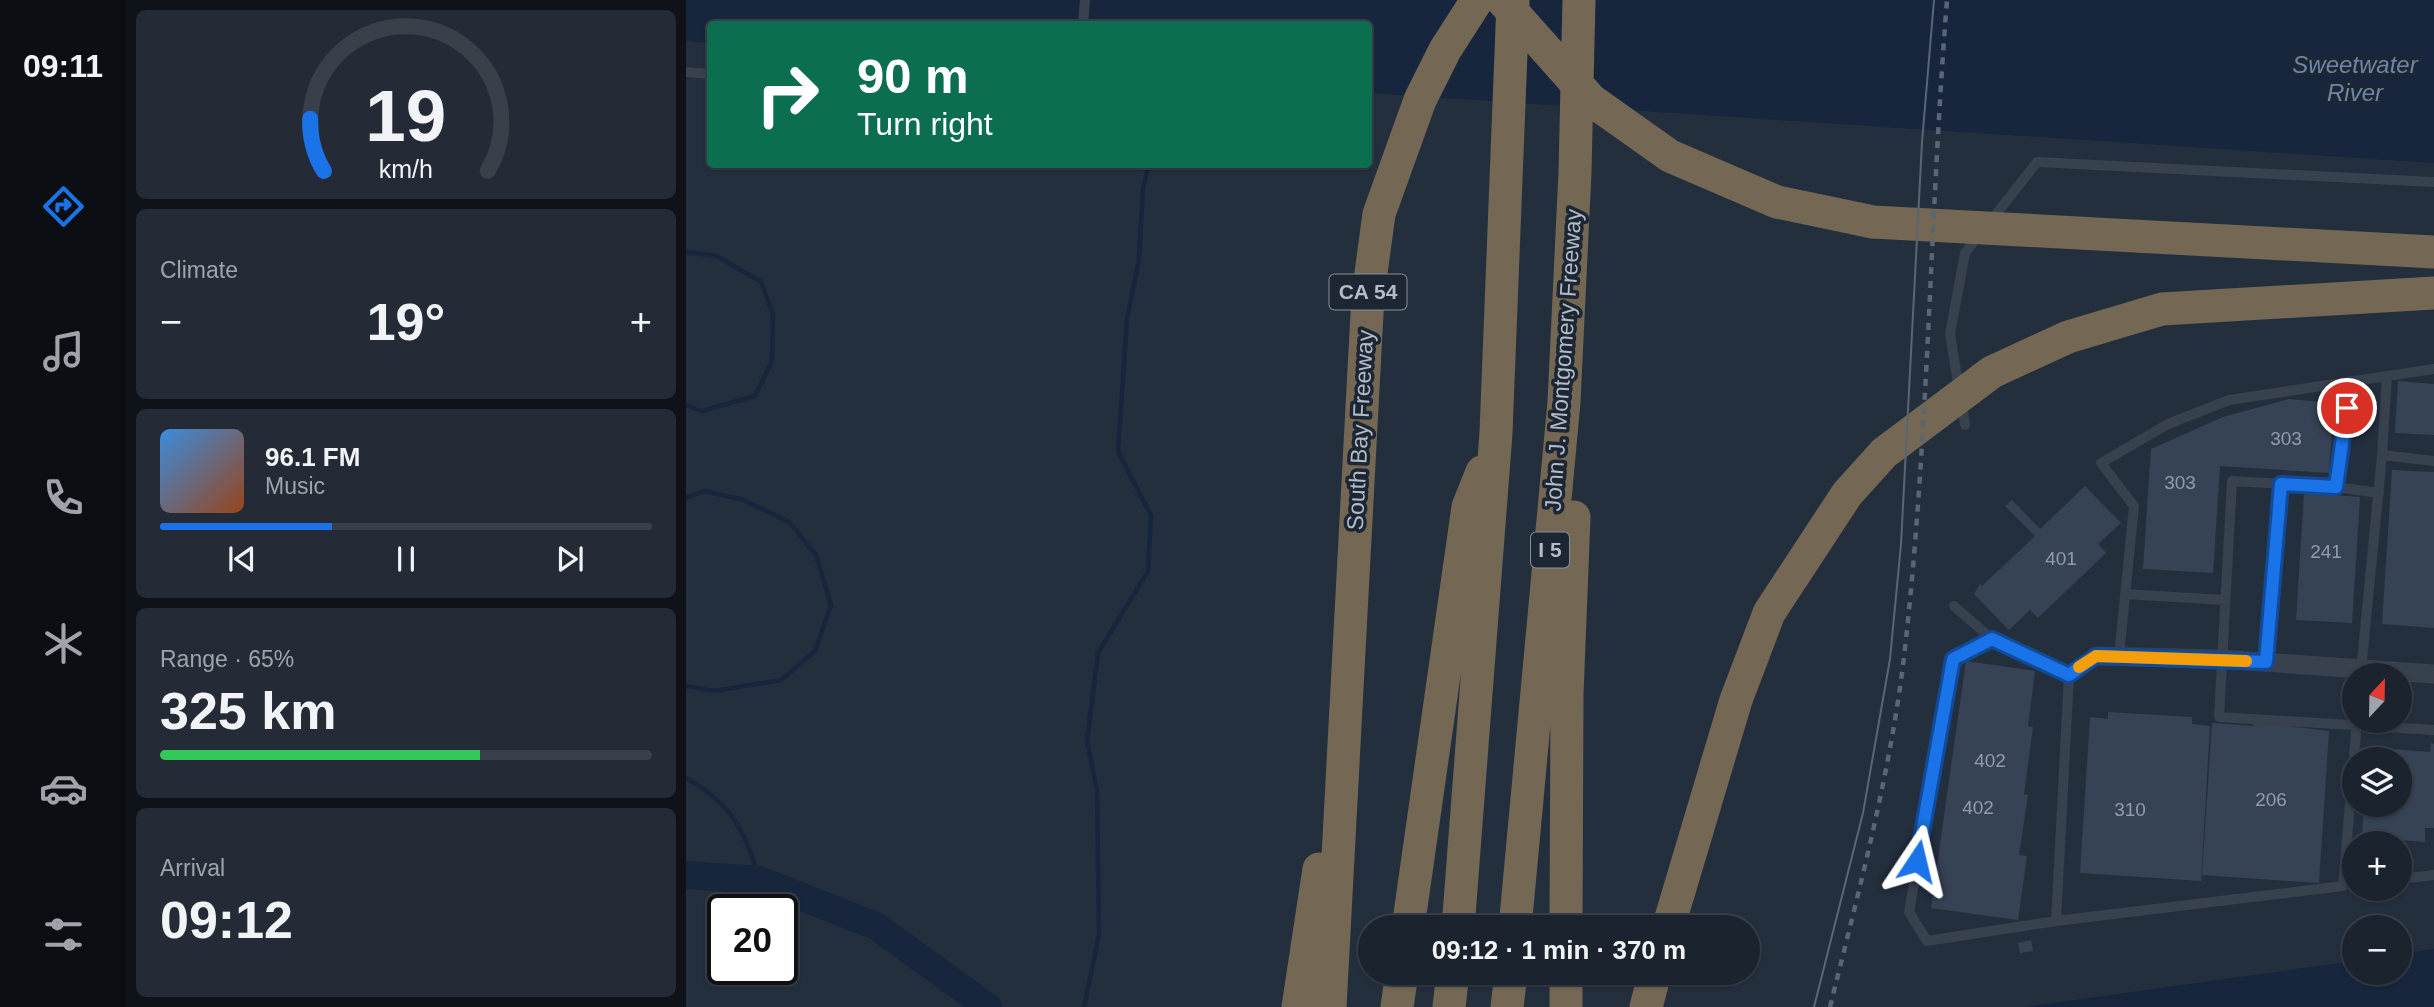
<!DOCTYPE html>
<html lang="en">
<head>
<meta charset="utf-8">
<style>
  body { margin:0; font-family:Arial,sans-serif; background:#242b36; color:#f1f3f6; height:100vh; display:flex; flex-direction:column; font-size:26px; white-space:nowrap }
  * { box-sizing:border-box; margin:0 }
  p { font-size:23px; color:#a0a4aa }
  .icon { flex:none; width:38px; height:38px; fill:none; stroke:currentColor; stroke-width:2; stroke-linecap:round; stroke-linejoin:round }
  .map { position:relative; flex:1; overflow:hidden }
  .drawer { display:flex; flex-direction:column; gap:10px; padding:10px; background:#0f1319; width:560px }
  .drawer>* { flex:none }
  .banner { position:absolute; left:21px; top:21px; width:665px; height:147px; border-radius:7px; box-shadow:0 2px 5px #0004,0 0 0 2px #39404a; background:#0b6e4f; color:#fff; overflow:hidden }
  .needle { width:46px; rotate:22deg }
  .fabs { position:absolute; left:1656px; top:663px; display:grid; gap:14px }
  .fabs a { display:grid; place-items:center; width:70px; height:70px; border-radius:50%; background:#1b232e; box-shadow:0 2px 5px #0004,0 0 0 2px #39404a; font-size:35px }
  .speed { position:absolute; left:21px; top:894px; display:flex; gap:14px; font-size:35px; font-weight:700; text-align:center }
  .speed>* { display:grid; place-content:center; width:91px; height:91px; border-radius:50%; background:#1b232e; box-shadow:0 2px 5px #0004,0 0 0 2px #39404a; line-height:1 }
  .speed .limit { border:4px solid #111; border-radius:10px; background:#fff; color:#111 }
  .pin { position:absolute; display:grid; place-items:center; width:60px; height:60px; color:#fff; margin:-30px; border:4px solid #fff; border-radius:50%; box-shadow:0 2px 7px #0007 }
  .me { position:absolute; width:77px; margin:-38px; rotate:10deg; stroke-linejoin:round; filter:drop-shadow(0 0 5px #0008) }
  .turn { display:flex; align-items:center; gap:24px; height:147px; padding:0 35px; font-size:32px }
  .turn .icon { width:91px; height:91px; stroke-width:2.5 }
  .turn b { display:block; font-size:49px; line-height:60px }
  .big { font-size:52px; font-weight:600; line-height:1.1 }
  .drawer .widget { flex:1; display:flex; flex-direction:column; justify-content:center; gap:10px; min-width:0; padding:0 24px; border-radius:10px; background:#242b36 }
  .drawer .dial { align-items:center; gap:0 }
  .dial svg { height:182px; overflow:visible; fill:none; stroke:#39404a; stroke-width:7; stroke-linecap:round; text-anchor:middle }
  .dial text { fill:#f1f3f6; stroke:none }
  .song { display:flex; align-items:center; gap:21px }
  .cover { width:84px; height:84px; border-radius:10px; background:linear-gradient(135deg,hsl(210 70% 55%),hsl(20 70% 35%)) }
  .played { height:7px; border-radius:4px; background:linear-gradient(90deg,#1a73e8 35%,#39404a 35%) }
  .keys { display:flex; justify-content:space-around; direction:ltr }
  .heat { display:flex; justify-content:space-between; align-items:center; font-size:38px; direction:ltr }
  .charge { height:10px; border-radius:5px; background:linear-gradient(90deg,#34c759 65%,#39404a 0) }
  .trip { position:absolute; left:672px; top:915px; width:402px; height:70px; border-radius:35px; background:#1b232e; box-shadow:0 2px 5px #0004,0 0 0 2px #39404a; font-weight:600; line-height:70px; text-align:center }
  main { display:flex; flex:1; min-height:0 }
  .tab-bar { display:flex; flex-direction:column; width:126px; justify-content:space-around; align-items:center; background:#0b0e12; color:#a0a4aa }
  .tab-bar .icon { width:49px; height:49px }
  .tab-bar .on { color:#1a73e8 }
  .tab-bar b { font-size:32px; color:#f1f3f6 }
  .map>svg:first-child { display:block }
  .water { fill:#17263c }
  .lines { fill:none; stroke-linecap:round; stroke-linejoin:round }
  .stream { stroke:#17263c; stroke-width:4.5 }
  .river { stroke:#17263c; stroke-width:28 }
  .building { fill:#364354 }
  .service { stroke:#38414e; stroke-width:10 }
  .minor { stroke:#38414e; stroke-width:19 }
  .motorway { stroke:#746855; stroke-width:33 }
  .tram { stroke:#5a6575; stroke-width:2 }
  .rail { stroke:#5a6575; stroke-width:4.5; stroke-dasharray:7 7; stroke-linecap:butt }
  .route-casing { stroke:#114b97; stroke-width:18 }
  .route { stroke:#1a73e8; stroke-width:12 }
  .slow { stroke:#f59e0b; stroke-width:12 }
  .labels { text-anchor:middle; stroke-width:7; stroke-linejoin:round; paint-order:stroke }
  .number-label { font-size:19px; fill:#929caa }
  .shield { fill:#1d2633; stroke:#878f9c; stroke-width:2 }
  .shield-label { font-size:21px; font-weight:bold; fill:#b4bcc9 }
  .street-label { font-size:23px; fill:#b4bcc9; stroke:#1d2633 }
  .water-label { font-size:24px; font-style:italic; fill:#6d86a8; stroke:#1d2633 }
</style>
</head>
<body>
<main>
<nav class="tab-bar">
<b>09:11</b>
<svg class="icon on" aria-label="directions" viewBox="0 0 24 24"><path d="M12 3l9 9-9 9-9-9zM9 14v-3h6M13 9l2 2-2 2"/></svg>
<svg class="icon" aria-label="music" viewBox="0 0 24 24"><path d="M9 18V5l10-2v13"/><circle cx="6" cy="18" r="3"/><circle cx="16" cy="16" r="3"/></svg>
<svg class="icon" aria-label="phone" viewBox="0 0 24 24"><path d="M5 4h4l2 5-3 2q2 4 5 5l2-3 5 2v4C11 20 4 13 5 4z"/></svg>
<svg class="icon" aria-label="climate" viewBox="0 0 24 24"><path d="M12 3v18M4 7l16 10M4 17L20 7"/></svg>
<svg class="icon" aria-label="car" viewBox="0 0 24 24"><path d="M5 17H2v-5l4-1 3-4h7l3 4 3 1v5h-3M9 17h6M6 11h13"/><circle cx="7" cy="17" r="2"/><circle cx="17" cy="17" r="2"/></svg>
<svg class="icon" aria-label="filters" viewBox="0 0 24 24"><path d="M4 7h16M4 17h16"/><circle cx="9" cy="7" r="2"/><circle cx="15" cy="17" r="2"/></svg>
</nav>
<section class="drawer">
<div class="widget dial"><svg viewBox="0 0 100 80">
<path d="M14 69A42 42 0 1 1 86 69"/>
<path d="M14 69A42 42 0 0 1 8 46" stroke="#1a73e8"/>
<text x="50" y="56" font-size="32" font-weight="700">19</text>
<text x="50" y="72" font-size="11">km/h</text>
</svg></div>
<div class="widget"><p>Climate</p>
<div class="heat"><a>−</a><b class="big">19°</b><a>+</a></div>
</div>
<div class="widget">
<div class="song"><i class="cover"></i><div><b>96.1 FM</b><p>Music</p></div></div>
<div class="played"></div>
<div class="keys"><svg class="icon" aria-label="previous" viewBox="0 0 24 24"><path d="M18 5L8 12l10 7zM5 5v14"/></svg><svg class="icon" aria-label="pause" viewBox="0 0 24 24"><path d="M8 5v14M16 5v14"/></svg><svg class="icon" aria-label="next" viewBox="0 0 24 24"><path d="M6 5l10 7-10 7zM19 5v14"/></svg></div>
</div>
<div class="widget"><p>Range · 65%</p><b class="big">325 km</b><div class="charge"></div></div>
<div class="widget"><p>Arrival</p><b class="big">09:12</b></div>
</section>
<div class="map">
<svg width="1748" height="1007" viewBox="0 0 1748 1007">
  <rect width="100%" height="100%" fill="#242f3e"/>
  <path class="water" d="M0,0H1748V163L683,93L682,24H24V43L0,41Z
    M1748,949V1007H1338L1668,961V973H1713V954Z"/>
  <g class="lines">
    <path class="stream" d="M0,252L31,256L75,282L87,314L86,361L69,396L16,411L0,405
      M0,498L18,491L55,499L103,522L130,555L145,605L129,651L95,680L28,691L0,686
      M0,778C45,804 60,830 73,880
      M398,1007L413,935L411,790L401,741L412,653L462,571L465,515L432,452L441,318L453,260L457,188L463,164"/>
    <path class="river" d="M0,875L73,880L190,926L302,1007"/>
  </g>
  <path class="building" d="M1712,381L1748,384V435L1709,433Z
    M1603,399L1648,403L1643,473L1534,466L1527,573L1457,569L1465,449L1537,417Z
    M1706,470L1748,472V628L1696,624Z
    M1399,486L1435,523L1412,544L1420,553L1352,618L1344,610L1323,630L1288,594L1294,584L1296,586L1349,536L1319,506L1326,500L1354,529Z
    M1618,493L1674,497L1666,623L1610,620Z
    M1280,661L1349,671L1342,726L1347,727L1338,794L1342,795L1333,855L1341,856L1332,920L1245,908Z
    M1422,712L1506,717V724L1524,726L1515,881L1394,873L1404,717L1422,719Z
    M1568,722L1643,731L1633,883L1516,875L1526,723L1568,726Z
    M1745,743L1748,744V828H1739V842L1676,837L1678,805H1713V760H1682V747L1744,752Z
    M1345,940L1347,951L1334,953L1332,943Z"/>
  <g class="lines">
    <path class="service" d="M397,24L399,0
      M0,72L24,74
      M1304,222L1351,162L1748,182
      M1664,381L1650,487L1693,493
      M1273,390L1264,334L1279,253L1294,233
      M1276,404L1279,425
      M1696,455L1701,376
      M1650,487L1546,481L1533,717L1748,730
      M1439,594L1538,600
      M1268,606L1306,639
      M1410,656L1383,675L1370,921L1657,886L1671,721
      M1433,656L1448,506L1415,463L1482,424L1543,400L1748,369
      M1580,662L1595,484
      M1675,671L1696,455L1748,461
      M1713,879L1748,875
      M1370,921L1241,941L1223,912L1267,659L1306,639L1383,675"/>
    <path class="minor" d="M1410,656L1534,659L1748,674"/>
    <path class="motorway" d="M816,0L905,100L984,156L1091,202L1187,222L1748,252
      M722,928L782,507L796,472
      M772,928L810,433L827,2
      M829,928L878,402L889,172L893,0
      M880,928L881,694L888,517
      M982,928L1050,700L1083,613L1161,494L1198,453L1306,372L1382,337L1476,309L1748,293
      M880,973V1007
      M612,1007L633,869
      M644,1007L682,295L693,214L734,100L759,50L791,0
      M711,1007L716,973
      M763,1007L767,973
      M821,1007L825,973
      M960,1007L969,973"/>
    <path class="tram" d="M1128,1007L1177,813L1204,659L1215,544L1236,142L1248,0"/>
    <path class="rail" d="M1144,1007C1174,886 1207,764 1220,639C1243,427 1244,213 1261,0"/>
  </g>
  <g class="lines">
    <g class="route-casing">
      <path id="route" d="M1231,861L1267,659L1306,639L1383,675L1410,656L1580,662L1595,484L1650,487L1661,408"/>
    </g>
    <use href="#route" class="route"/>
    <path class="slow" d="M1393,667L1410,656L1560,661"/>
  </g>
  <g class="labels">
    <g class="number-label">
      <text x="1600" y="445">303</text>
      <text x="1494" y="489">303</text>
      <text x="1640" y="558">241</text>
      <text x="1375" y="565">401</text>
      <text x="1304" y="767">402</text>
      <text x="1585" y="806">206</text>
      <text x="1292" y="814">402</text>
      <text x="1444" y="816">310</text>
    </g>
    <g class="shield">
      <rect x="643.5" y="274.5" width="77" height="35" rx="5"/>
      <rect x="845" y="532.5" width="38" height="35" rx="5"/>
    </g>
    <g class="shield-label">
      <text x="682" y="299">CA 54</text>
      <text x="864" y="557">I 5</text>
    </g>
    <g class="street-label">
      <text transform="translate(877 360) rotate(-86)" y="8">John J. Montgomery Freeway</text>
      <text transform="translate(674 430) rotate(-87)" y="8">South Bay Freeway</text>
    </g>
    <g class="water-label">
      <text x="1669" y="73">Sweetwater<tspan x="1669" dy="28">River</tspan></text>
    </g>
  </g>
</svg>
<div class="fabs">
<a><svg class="needle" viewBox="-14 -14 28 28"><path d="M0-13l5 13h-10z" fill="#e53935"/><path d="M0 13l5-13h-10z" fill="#a0a4aa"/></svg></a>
<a><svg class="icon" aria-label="layers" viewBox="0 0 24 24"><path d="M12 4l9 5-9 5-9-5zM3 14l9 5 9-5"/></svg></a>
<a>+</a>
<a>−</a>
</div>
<div class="speed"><div class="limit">20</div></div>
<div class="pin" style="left:1661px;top:408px;background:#d93025"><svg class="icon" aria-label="arrive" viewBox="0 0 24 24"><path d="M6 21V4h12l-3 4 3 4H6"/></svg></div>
<svg class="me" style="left:1231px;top:861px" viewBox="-20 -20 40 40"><path d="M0-17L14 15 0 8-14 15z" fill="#1a73e8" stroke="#fff" stroke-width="4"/></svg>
<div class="trip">09:12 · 1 min · 370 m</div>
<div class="banner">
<div class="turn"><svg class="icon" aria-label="right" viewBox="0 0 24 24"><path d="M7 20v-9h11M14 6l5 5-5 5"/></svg><div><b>90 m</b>Turn right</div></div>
</div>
</div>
</main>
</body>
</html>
